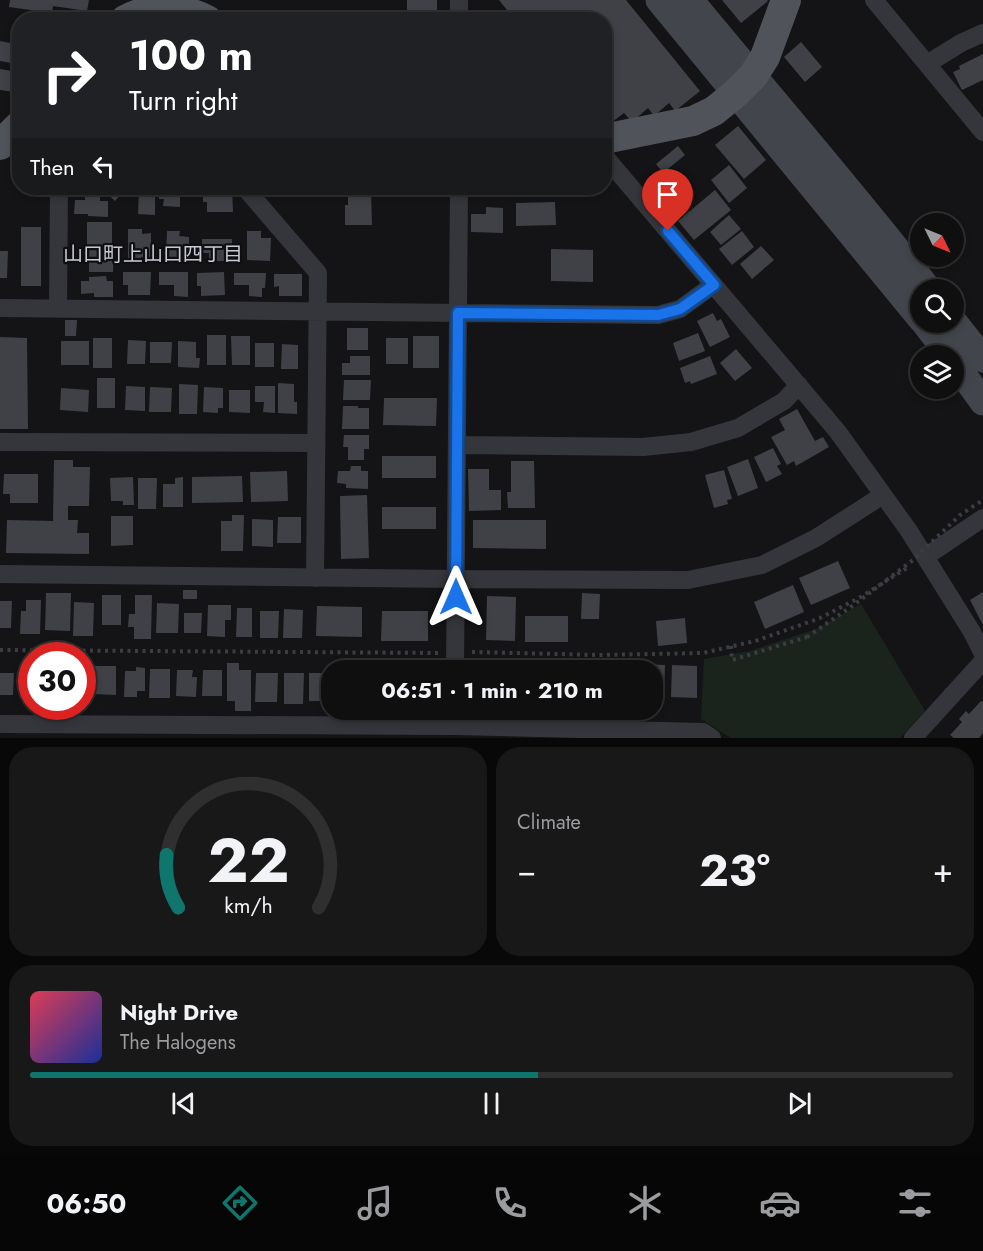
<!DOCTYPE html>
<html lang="en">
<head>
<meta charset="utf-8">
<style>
  body { margin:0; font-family:Jost,"Noto Sans JP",sans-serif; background:#181819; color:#f1f3f6; height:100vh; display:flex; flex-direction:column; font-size:22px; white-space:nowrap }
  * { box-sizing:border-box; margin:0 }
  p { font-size:20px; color:#9b9c9f }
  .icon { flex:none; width:33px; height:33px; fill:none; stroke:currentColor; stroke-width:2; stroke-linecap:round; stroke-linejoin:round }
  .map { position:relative; height:738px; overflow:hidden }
  .details { display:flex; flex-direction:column; gap:9px; padding:9px; background:#080809; flex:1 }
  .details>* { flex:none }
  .banner { position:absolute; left:12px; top:12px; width:600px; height:183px; border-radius:24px; box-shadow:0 3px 9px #0003,0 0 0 2px #2f2f30; background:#202124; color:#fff; overflow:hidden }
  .needle { width:39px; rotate:133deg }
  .controls { position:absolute; left:910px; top:213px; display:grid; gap:12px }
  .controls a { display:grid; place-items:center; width:54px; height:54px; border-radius:50%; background:#0f0f10; box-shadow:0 3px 9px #0003,0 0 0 2px #2f2f30; font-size:30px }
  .speed { position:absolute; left:18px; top:642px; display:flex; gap:12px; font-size:30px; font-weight:700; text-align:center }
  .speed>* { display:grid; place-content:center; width:78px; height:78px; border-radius:50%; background:#0f0f10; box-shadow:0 3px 9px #0003,0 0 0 2px #2f2f30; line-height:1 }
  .speed .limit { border:9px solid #d22; background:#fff; color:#111 }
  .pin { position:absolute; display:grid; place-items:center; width:51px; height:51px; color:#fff; margin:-62px -26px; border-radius:50% 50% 50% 0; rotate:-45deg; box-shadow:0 0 6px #0007 }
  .pin .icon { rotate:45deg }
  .me { position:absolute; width:66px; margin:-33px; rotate:0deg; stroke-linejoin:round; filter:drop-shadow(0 0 4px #0008) }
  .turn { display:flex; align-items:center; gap:21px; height:126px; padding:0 18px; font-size:27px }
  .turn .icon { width:78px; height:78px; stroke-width:2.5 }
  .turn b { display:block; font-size:42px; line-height:51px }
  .then { display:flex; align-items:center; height:57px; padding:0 18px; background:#0003; gap:12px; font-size:22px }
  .big { font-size:45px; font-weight:700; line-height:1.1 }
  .details .tile { flex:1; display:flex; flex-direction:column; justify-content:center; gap:9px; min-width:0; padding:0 21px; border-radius:24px; background:#181819 }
  .details .dial { align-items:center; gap:0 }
  .dial svg { height:156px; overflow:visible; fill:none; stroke:#2f2f30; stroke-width:7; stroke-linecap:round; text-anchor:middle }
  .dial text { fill:#f1f3f6; stroke:none }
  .song { display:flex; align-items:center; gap:18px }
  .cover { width:72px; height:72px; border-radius:9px; background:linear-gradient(135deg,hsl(350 70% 55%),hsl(230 70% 35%)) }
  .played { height:6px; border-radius:3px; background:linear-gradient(90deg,#0f766e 55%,#2f2f30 55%) }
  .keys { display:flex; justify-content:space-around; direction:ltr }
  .heat { display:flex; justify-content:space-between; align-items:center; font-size:33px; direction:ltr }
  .details .tiles { flex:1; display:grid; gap:9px; grid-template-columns:1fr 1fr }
  .tile:last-child { grid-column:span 2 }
  .trip { position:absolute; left:321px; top:660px; width:342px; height:60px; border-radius:24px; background:#0f0f10; box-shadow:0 3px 9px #0003,0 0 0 2px #2f2f30; font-weight:700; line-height:60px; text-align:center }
  .tab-bar { display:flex; height:96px; justify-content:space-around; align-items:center; background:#060606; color:#9b9c9f }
  .tab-bar .icon { width:42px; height:42px }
  .tab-bar .current { color:#0f766e }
  .tab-bar b { font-size:27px; color:#f1f3f6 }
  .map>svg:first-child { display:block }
  .green { fill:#1b241c }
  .building { fill:#3f4146 }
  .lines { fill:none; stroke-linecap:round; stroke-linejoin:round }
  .path { stroke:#3a3d42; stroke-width:4; stroke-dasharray:3 4.5; stroke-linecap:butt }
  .street { stroke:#34363b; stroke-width:18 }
  .secondary { stroke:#42454b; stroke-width:27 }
  .primary { stroke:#50535a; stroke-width:30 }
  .path-bridge { stroke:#3a3d42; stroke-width:4; stroke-dasharray:3 4.5; stroke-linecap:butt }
  .route-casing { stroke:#114b97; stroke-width:15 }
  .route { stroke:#1a73e8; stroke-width:10 }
  .labels { text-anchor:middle; stroke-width:4.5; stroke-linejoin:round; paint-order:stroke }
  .neighbourhood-label { font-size:20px; fill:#c6cad3; stroke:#0f0f11 }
</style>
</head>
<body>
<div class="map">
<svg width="983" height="738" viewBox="0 0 983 738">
  <rect width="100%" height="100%" fill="#141416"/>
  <path class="green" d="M861,604L925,711L900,738H731L701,719L704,659L750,651L816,629Z"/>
  <path class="building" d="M10,0H89L87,11L53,6L52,13L9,7Z
    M407,0H437V20H407Z
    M499,0H626L700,91L675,111L669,103L654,116L648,108L632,122L624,113L612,122L604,113V20H515Z
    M722,0H767L768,1L741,23Z
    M0,41L20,45L17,64L0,61Z
    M801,42L822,67L805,82L784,57Z
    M983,54V80L962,90L953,72L960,69L959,66Z
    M0,69L17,72L14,92L0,90Z
    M738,126L766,160L744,179L715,145Z
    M678,146L685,155L663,173L656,164Z
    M729,165L747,188L729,203L711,180Z
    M101,188H124L126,189L115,201Z
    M139,188H155V215L138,214Z
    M159,188H177V189H180V207L163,206L164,199H159Z
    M232,188L233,212H207V202H203V189Z
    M485,188H506L505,197L485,196Z
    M533,188H558V194H533Z
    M348,190H371L372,225H345V205H348Z
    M715,190L731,210L694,240L678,221Z
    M85,195H100V201H108V217L88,216V214H74L75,200H85Z
    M555,202L556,225L516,226V203Z
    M486,207L503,208V233L471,232V214H486Z
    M729,215L741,229L721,245L710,232Z
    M87,222H112V245H87Z
    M21,227H41V286H21Z
    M128,229H142V234L151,233V257H141V260H128Z
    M167,231H180L179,236L189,237V260L166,259Z
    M247,231H261V238H271L270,261L247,260Z
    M742,231L754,247L732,265L719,249Z
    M202,239H232V261H209V253H202Z
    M761,246L774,260L752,279L740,264Z
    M89,248L114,249L113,272H89Z
    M551,249L593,250V282L551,281Z
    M0,251H8L7,278H0Z
    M123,272H151L150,295H128V285H123Z
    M159,272H188V297L174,296V285H159Z
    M224,272L225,295L201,296V286H197V273Z
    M234,273H266L265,288H262V297L249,296V285H234Z
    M274,274H302V296H279V286L274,287Z
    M106,276L107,281H113V297H94V293L81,294V281H89V277Z
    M713,313L717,321L721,319L730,337L710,347L697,321Z
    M65,320H77L76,336H65Z
    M347,328H368V350H347Z
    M698,333L705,351L679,361L673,343Z
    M207,335H226V365H207Z
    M231,336H250V365H232Z
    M413,336H439V368H413Z
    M0,337L27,338L28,429H0Z
    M93,338H112V368H93Z
    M386,338H408V364H386Z
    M128,340L146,341L145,364H127Z
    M61,341H89V365H61Z
    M178,341L196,342V358H200L199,368L178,367Z
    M150,342H172L171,363H150Z
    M255,343H274V367H255Z
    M282,344L298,345V369H281Z
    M736,349L752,368L735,381L720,363Z
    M350,356H370V375H342V363H350Z
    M710,356L717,374L691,384L690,381L685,383L680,368Z
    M97,378H115V408H97Z
    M344,380H371L370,400H343Z
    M278,383L294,384V402H297V414L278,413Z
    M179,384L198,385L197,414H179Z
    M126,386L145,387V411L125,410Z
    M255,386H275V413L263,412L264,402H255Z
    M150,387L172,388L171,412H149Z
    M204,387L223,388V408H218V413L203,412Z
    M61,388L89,390L88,412L60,410Z
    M229,390H250V413L229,412Z
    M384,398H437L436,426L383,425Z
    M343,406H358V408H369V429H342Z
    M797,409L815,441L823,437L829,447L796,466L794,461L787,465L771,437L785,430L779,419Z
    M344,435H369V449H364V460H348V447H343Z
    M773,448L781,464L777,466L782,474L766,482L754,457Z
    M382,456H436V478H382Z
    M748,459L758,488L738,496L727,467Z
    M54,460H73V467H90L89,506H68V520H78L77,533H89V554L6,553L7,520L53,521Z
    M511,461H534L535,508H508L507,492H511Z
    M351,466H361V471H368V489L346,488V484L337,483L338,471H350Z
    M468,469H489V490H501V510L469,511Z
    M724,470L732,499L727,500L728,504L714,508L705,475Z
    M287,471L288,501L251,502L250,472Z
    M4,474H38V503H10V494H3Z
    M242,476L243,502L192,503V477Z
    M133,477L134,505H123V501H111L110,478Z
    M183,477V507H163V484H175V478Z
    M138,478H157L156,509H138Z
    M367,495L369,558L341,559L340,496Z
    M382,507H436V529H382Z
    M232,515H244L243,551H221V521H232Z
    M111,516H133V545L111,546Z
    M278,517H301V543H277Z
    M252,519L273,520V547L252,546Z
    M473,520H546V549L473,548Z
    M838,561L850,588L811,605L799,578Z
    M793,585L804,612L765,629L754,602Z
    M183,590H197V599H183Z
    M983,592V625L970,600Z
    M46,593H71L70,631L45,630Z
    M582,593L600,594L599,619H581Z
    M102,595H121V625H102Z
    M135,595H152L151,639H134V627H128L129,614H135Z
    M487,596L516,597L515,641L486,640Z
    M26,600H41L40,634H20L21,611H26Z
    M0,601H12L11,628H0Z
    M74,602L94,603L93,636H73Z
    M157,603L179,604L178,633H156Z
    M208,605H231V620H225V637L207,636Z
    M317,606L362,607V637L316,636Z
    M237,608H252V637H236Z
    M284,609L303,610L302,638H283Z
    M260,611H279L278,638H260Z
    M382,611H428V641H381Z
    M184,613H202L201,633H184Z
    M525,616H568V642H525Z
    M685,618L687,643L658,646L656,621Z
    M227,663H239V670H251V711H235V701H227Z
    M640,664L665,665L664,696H652V670H640Z
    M19,665H32V693H18Z
    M672,665L697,666V698L671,697Z
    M93,666H116V695L92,694Z
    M136,667L145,668V691H137V697H124L125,671H136Z
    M508,668H571V670H508Z
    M150,669H170V698H149Z
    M177,670H193L192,677H197L196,697L176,696Z
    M203,670H222V696H202Z
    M0,673H14L13,695H0Z
    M256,673H278L277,702H255Z
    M284,673H304L303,704H284Z
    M309,673H324V701H309Z
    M981,701L983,702V733L979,738H954L950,735L962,722L959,719L966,711L969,714Z"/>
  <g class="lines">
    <path class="path" d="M731,646L732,660L807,637
      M0,650L439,653
      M472,652L600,655L703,653L755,641L820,618L859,598L910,566"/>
    <path class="street" d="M874,0L983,132
      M459,20V0
      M927,64L961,43L983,33
      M604,154L607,159L838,432L909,531L972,632L983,654
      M245,188L318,273L315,578
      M0,308L658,315L680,309L713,285
      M58,309L59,188
      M0,442L316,443
      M457,445L643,447L691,442L738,428L784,401L799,385
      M925,557L983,518
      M0,574L456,579L688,580L762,565L816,538L883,495
      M455,670L459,188
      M0,724L455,726L703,732L712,738
      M913,738L983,661"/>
    <path class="secondary" d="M659,0L921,319
      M690,0C770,97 852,191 929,290
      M924,322L950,356
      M954,322L983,359
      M954,362L983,402"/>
    <path class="primary" d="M125,20C151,6 180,6 207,20
      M604,139L693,121L714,111L736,93L753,76L765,57L786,0
      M0,145L20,125"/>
    <path class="path-bridge" d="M807,637L855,604L913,560L960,515L983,500"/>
  </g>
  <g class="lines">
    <g class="route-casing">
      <path id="route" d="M456,597L458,313L658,315L680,309L714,285L668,231"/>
    </g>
    <use href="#route" class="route"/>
  </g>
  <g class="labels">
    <g class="neighbourhood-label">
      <text x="153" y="261">山口町上山口四丁目</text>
    </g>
  </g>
</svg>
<div class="controls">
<a><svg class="needle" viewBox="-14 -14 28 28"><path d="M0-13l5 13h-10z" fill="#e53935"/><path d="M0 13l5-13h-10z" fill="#9b9c9f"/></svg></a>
<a><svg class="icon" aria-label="search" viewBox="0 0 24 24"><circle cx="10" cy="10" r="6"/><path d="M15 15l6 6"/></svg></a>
<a><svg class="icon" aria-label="layers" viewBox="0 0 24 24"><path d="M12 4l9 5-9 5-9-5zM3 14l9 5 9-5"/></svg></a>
</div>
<div class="speed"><div class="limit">30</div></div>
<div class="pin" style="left:668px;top:231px;background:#d93025"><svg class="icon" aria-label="arrive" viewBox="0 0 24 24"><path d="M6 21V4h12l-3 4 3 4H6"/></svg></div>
<svg class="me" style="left:456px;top:597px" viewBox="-20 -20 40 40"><path d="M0-17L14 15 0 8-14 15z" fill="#1a73e8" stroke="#fff" stroke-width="4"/></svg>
<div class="trip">06:51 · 1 min · 210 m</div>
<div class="banner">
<div class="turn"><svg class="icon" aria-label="right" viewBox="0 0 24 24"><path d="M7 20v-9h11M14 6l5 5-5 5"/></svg><div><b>100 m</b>Turn right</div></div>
<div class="then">Then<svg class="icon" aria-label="left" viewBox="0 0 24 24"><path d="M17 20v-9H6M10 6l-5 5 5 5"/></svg></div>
</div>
</div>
<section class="details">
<div class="tiles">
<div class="tile dial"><svg viewBox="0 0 100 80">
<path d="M14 69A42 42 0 1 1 86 69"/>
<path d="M14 69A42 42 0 0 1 8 42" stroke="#0f766e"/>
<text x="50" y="56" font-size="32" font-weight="700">22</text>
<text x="50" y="72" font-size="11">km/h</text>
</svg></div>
<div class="tile"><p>Climate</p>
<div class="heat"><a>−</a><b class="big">23°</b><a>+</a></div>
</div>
<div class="tile">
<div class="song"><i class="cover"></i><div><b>Night Drive</b><p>The Halogens</p></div></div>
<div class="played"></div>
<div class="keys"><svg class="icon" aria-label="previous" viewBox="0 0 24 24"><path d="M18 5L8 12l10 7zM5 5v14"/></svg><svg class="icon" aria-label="pause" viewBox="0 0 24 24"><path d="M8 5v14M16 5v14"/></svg><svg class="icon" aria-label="next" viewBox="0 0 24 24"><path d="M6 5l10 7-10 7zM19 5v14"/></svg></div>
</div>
</div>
</section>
<nav class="tab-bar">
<b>06:50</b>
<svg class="icon current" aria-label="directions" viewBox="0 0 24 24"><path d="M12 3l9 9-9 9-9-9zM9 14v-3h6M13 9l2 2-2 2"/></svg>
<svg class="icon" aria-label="music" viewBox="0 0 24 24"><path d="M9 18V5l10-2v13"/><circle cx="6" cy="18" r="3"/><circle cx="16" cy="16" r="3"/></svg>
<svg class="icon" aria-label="phone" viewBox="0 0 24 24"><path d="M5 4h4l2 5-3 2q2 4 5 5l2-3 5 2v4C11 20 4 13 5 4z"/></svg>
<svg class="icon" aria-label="climate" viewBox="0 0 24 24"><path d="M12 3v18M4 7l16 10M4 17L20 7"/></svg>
<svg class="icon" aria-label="car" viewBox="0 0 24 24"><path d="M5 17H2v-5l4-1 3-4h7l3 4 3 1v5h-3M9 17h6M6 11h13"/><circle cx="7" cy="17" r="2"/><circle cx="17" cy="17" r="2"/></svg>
<svg class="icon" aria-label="filters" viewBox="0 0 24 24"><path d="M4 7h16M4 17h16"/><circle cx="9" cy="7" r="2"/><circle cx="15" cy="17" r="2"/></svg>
</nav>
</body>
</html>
